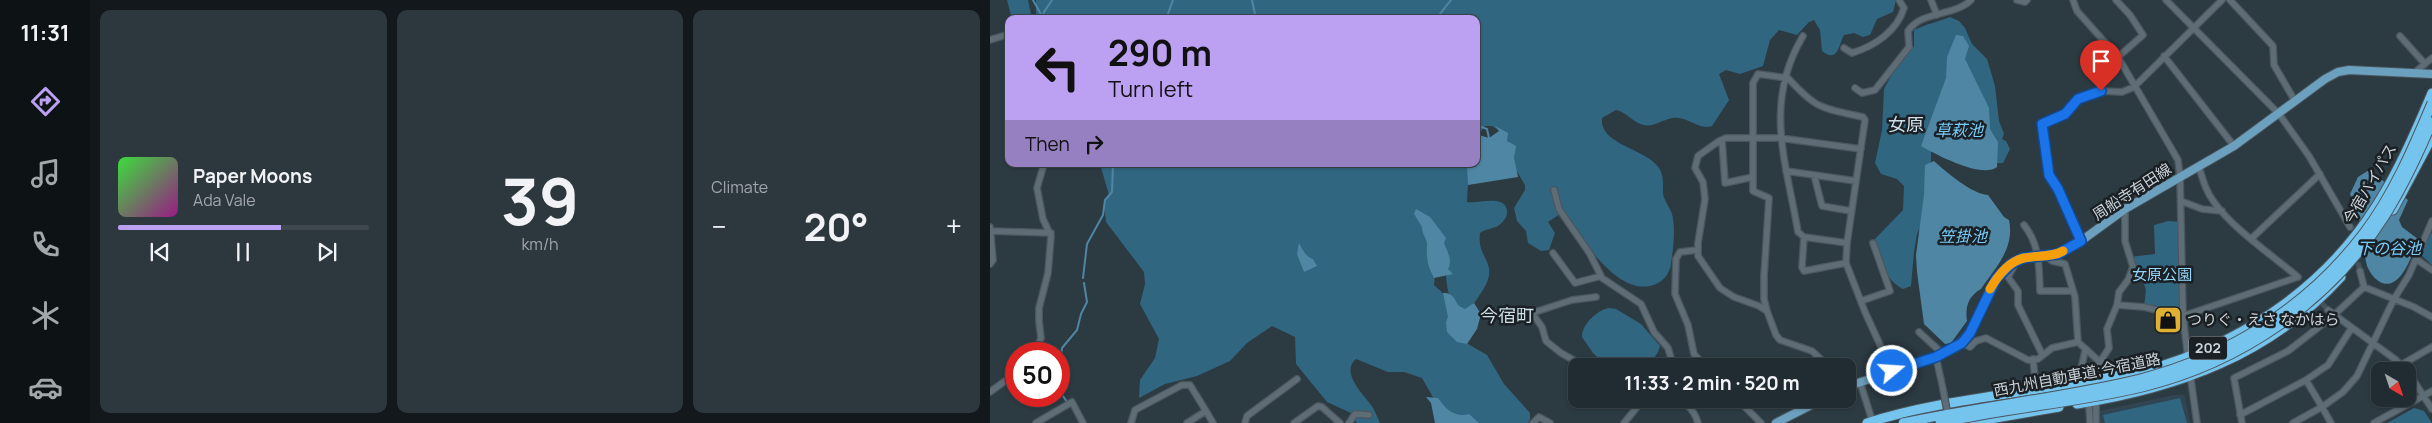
<!DOCTYPE html>
<html lang="en">
<head>
<meta charset="utf-8">
<style>
  body { margin:0; font-family:Manrope,"Noto Sans JP",sans-serif; background:#2d383e; color:#f1f3f6; height:100vh; display:flex; flex-direction:column; font-size:19px; white-space:nowrap }
  * { box-sizing:border-box; margin:0 }
  p { font-size:16px; color:#a2a7ac }
  .icon { flex:none; width:28px; height:28px; fill:none; stroke:currentColor; stroke-width:2; stroke-linecap:round; stroke-linejoin:round }
  .map { position:relative; flex:1; overflow:hidden }
  .sheet { display:flex; flex-direction:column; gap:10px; padding:10px; background:#12181c; width:900px }
  .sheet>* { flex:none }
  .banner { position:absolute; left:15px; top:15px; width:475px; height:152px; border-radius:10px; box-shadow:0 1px 4px #0004,0 0 0 1px #3e484d; background:#bca0f2; color:#111; overflow:hidden }
  .needle { width:32px; rotate:141deg }
  .fabs { position:absolute; left:1381px; top:362px; display:grid; gap:10px }
  .fabs a { display:grid; place-items:center; width:45px; height:45px; border-radius:10px; background:#212c32; box-shadow:0 1px 4px #0004,0 0 0 1px #3e484d; font-size:25px }
  .speed { position:absolute; left:15px; top:342px; display:flex; gap:10px; font-size:25px; font-weight:700; text-align:center }
  .speed>* { display:grid; place-content:center; width:65px; height:65px; border-radius:50%; background:#212c32; box-shadow:0 1px 4px #0004,0 0 0 1px #3e484d; line-height:1 }
  .speed .limit { border:8px solid #d22; background:#fff; color:#111 }
  .pin { position:absolute; display:grid; place-items:center; width:42px; height:42px; color:#fff; margin:-51px -21px; border-radius:50% 50% 50% 0; rotate:-45deg; box-shadow:0 0 5px #0007 }
  .pin .icon { rotate:45deg }
  .me { position:absolute; width:55px; margin:-28px; rotate:72deg; stroke-linejoin:round; filter:drop-shadow(0 0 4px #0008) }
  .turn { display:flex; align-items:center; gap:18px; height:105px; padding:0 20px; font-size:22px }
  .turn .icon { width:65px; height:65px; stroke-width:2.5 }
  .turn b { display:block; font-size:35px; line-height:42px }
  .then { display:flex; align-items:center; height:48px; padding:0 20px; background:#0003; gap:10px; font-size:19px }
  .big { font-size:38px; font-weight:700; line-height:1.1 }
  .sheet .tile { flex:1; display:flex; flex-direction:column; justify-content:center; gap:8px; min-width:0; padding:0 18px; border-radius:10px; background:#2d383e }
  .sheet .dial { align-items:center; gap:0 }
  .dial b { font-size:65px; line-height:1 }
  .song { display:flex; align-items:center; gap:15px }
  .cover { width:60px; height:60px; border-radius:8px; background:linear-gradient(135deg,hsl(120 70% 55%),hsl(310 70% 35%)) }
  .played { height:5px; border-radius:2px; background:linear-gradient(90deg,#bca0f2 65%,#3e484d 65%) }
  .keys { display:flex; justify-content:space-around; direction:ltr }
  .heat { display:flex; justify-content:space-between; align-items:center; font-size:28px; direction:ltr }
  .sheet .tiles { flex:1; display:grid; gap:10px; grid-template-columns:repeat(3,1fr) }
  .trip { position:absolute; left:578px; top:358px; width:288px; height:50px; border-radius:10px; background:#212c32; box-shadow:0 1px 4px #0004,0 0 0 1px #3e484d; font-weight:700; line-height:50px; text-align:center }
  main { display:flex; flex:1; min-height:0 }
  .menu { display:flex; flex-direction:column; width:90px; justify-content:space-around; align-items:center; background:#0d1214; color:#a2a7ac }
  .menu .icon { width:35px; height:35px }
  .menu .on { color:#bca0f2 }
  .menu b { font-size:22px; color:#f1f3f6 }
  .map>svg:first-child { display:block }
  .built { fill:#304551 }
  .green { fill:#316681 }
  .water { fill:#4f86a4 }
  .lines { fill:none; stroke-linecap:round; stroke-linejoin:round }
  .stream { stroke:#4f86a4; stroke-width:2 }
  .minor-tunnel { stroke:#445159; stroke-width:5.5; stroke-dasharray:5.5 3; stroke-linecap:butt }
  .minor-casing { stroke:#4b565e; stroke-width:8 }
  .major-casing { stroke:#4b565e; stroke-width:10 }
  .highway-casing { stroke:#4b565e; stroke-width:11 }
  .minor { stroke:#5d6c75; stroke-width:5.5 }
  .major { stroke:#6ba1be; stroke-width:8 }
  .highway { stroke:#74c4ee; stroke-width:9 }
  .minor-bridge-casing { stroke:#4b565e; stroke-width:8; stroke-linecap:butt }
  .highway-bridge-casing { stroke:#4b565e; stroke-width:11; stroke-linecap:butt }
  .minor-bridge { stroke:#5d6c75; stroke-width:5.5 }
  .highway-bridge { stroke:#74c4ee; stroke-width:9 }
  .route-casing { stroke:#114b97; stroke-width:12 }
  .route { stroke:#1a73e8; stroke-width:9 }
  .slow { stroke:#f59e0b; stroke-width:9 }
  .labels { text-anchor:middle; stroke-width:5; stroke-linejoin:round; paint-order:stroke }
  .shield { fill:#1a2024; stroke:#969da3; stroke-width:1 }
  .shield-label { font-size:14px; font-weight:bold; fill:#cbd3d9 }
  .street-label { font-size:15px; fill:#cbd3d9; stroke:#1a2024 }
  .park-label { font-size:15px; fill:#95d6fb; stroke:#1a2024 }
  .poi-label { font-size:15px; fill:#cbd3d9; stroke:#1a2024; text-anchor:start }
  .water-label { font-size:16px; font-style:italic; fill:#78ccfa; stroke:#1a2024 }
  .quarter-label { font-size:18px; fill:#cedfea; stroke:#1a2024 }
</style>
</head>
<body>
<main>
<nav class="menu">
<b>11:31</b>
<svg class="icon on" aria-label="directions" viewBox="0 0 24 24"><path d="M12 3l9 9-9 9-9-9zM9 14v-3h6M13 9l2 2-2 2"/></svg>
<svg class="icon" aria-label="music" viewBox="0 0 24 24"><path d="M9 18V5l10-2v13"/><circle cx="6" cy="18" r="3"/><circle cx="16" cy="16" r="3"/></svg>
<svg class="icon" aria-label="phone" viewBox="0 0 24 24"><path d="M5 4h4l2 5-3 2q2 4 5 5l2-3 5 2v4C11 20 4 13 5 4z"/></svg>
<svg class="icon" aria-label="climate" viewBox="0 0 24 24"><path d="M12 3v18M4 7l16 10M4 17L20 7"/></svg>
<svg class="icon" aria-label="car" viewBox="0 0 24 24"><path d="M5 17H2v-5l4-1 3-4h7l3 4 3 1v5h-3M9 17h6M6 11h13"/><circle cx="7" cy="17" r="2"/><circle cx="17" cy="17" r="2"/></svg>
</nav>
<section class="sheet">
<div class="tiles">
<div class="tile">
<div class="song"><i class="cover"></i><div><b>Paper Moons</b><p>Ada Vale</p></div></div>
<div class="played"></div>
<div class="keys"><svg class="icon" aria-label="previous" viewBox="0 0 24 24"><path d="M18 5L8 12l10 7zM5 5v14"/></svg><svg class="icon" aria-label="pause" viewBox="0 0 24 24"><path d="M8 5v14M16 5v14"/></svg><svg class="icon" aria-label="next" viewBox="0 0 24 24"><path d="M6 5l10 7-10 7zM19 5v14"/></svg></div>
</div>
<div class="tile dial"><b>39</b><p>km/h</p></div>
<div class="tile"><p>Climate</p>
<div class="heat"><a>−</a><b class="big">20°</b><a>+</a></div>
</div>
</div>
</section>
<div class="map">
<svg width="1442" height="423" viewBox="0 0 1442 423">
  <rect width="100%" height="100%" fill="#2c3a42"/>
  <path class="built" d="M1189,394L1195,395L1200,423H1109L1108,411Z"/>
  <path class="green" d="M17,0H38L42,19H22Z
    M46,0H906L903,12L887,19L880,35L873,37L864,33L854,35C849,44 848,64 832,51L830,30L824,20L819,22L807,35L789,30L780,40L773,66L750,74L736,70L729,74L739,100L722,126C709,130 701,119 688,118C677,116 665,128 653,125C643,122 636,112 626,110L612,118C609,145 656,148 669,168C674,176 673,184 673,193C674,201 680,207 682,214C686,229 683,249 681,264C680,272 674,281 666,284C628,300 592,237 573,212L558,222L565,233L559,250L551,251L538,243L536,231L527,221L524,208L535,190V185L526,170L515,134L502,126H495L490,133L486,148V19H46Z
    M960,17L969,21L975,28L982,44L997,59L1005,86L1009,121L1014,134L1012,139L1016,141L1020,149L1013,163H1004L958,80L941,135V171L934,219L927,234L924,252L921,286L913,289C895,280 887,259 885,239L913,210L914,186L907,179L891,174L885,163L892,130L894,89L908,63L924,46V30C936,24 948,22 960,17Z
    M110,164H479L477,202C488,204 518,193 517,213C517,218 512,223 508,226C502,229 495,229 490,233C486,260 512,262 491,293C486,300 483,307 475,310C459,303 457,291 456,275H445L444,285L457,297L466,337L497,355L514,384L540,413V419L538,423H486L457,413L444,399L432,378L414,372H398L366,359C350,372 373,394 381,405C385,410 387,417 390,423H367L361,413L337,402L306,364L305,337L282,326L257,343L240,361L207,376L175,384L149,398L150,380L165,358L169,339L150,304L155,284L154,272L116,222L114,204L119,195Z
    M1178,221L1191,222L1193,316L1154,307L1156,290L1152,278L1138,280L1143,267L1140,257L1165,254L1164,225Z
    M1442,233V265L1430,254L1437,236Z
    M619,308L626,309L651,324L670,346C663,372 638,366 617,366L603,353L592,337C592,324 607,310 619,308Z
    M1190,398L1197,423H1115L1113,415Z
    M1424,408L1434,411L1442,423H1397Z"/>
  <path class="water" d="M966,35L973,36L979,46L975,59L999,108L1000,129L1008,142L1007,167C992,179 947,155 931,146L956,78L957,57Z
    M505,126L518,133L517,141L526,146L524,158L528,177L478,185L477,164H486V145L489,135L499,138L509,131Z
    M944,161C956,172 982,194 998,195L1014,217L1019,220C1025,248 1006,267 991,289C978,296 975,308 977,321L961,343L955,344L934,324L927,272L926,255L934,195L935,165Z
    M1379,170L1418,200L1409,220L1412,227L1428,239C1423,252 1412,290 1392,283C1385,280 1380,273 1377,266C1373,251 1373,234 1369,219C1367,211 1363,202 1360,194L1368,177Z
    M426,209L440,217L456,238L454,243C457,251 463,260 458,269L463,274L444,278C438,267 436,258 437,246C438,240 432,235 432,227L424,214Z
    M309,243C312,249 316,257 323,259L327,266L314,272L307,254Z
    M453,293C463,292 464,299 469,306L475,309L484,303L491,314L487,329L477,344L467,342L457,332L456,322L458,317Z
    M436,397L448,398C456,409 464,418 479,414L489,423H445L441,403Z"/>
  <g class="lines">
    <path class="stream" d="M43,0L53,18
      M262,0L266,19
      M53,19L54,12L62,0
      M176,19L183,0
      M446,19L461,0
      M486,125L497,129L499,138
      M93,278L97,244L113,215L115,200L122,192L123,164
      M69,370L72,348L87,330L91,314L97,302L94,283
      M69,390L77,402"/>
    <path class="minor-tunnel" d="M1366,254L1370,271
      M1326,297L1338,310"/>
    <g class="minor-casing">
      <path id="minor" d="M941,0L947,15
        M1027,0L1035,2L1037,0
        M1083,0L1087,11L1128,57L1188,160L1190,176L1193,316L1198,359
        M1126,0L1140,15L1153,35L1128,57
        M1176,0L1289,114L1319,156L1360,227
        M1240,0L1283,46L1284,65L1305,101
        M813,36C773,103 796,161 808,232L814,237L812,267L814,271L856,263
        M1410,36L1435,64
        M0,40L19,34
        M854,48L862,53C885,46 907,31 914,8L909,0
        M1174,56L1244,146
        M1424,73L1442,58
        M865,88L872,93L885,90L919,47L918,31C932,10 964,17 981,0
        M732,140L735,183L763,177
        M796,171L866,181
        M824,175L832,206L861,211
        M564,190L569,209L600,254L612,278L651,304L664,332L678,348L681,358L679,366
        M1191,201L1212,209L1232,211
        M1034,225C1050,245 1049,267 1050,291H1082
        M0,227L3,260L0,264
        M1,231L61,233
        M814,237L857,243
        M1262,238L1330,174
        M1091,241L1068,189L1059,175L1052,124L1075,114L1088,99L1111,91L1132,92L1144,87L1232,0
        M707,250L690,252L686,259L685,294L698,325L704,354L715,366
        M563,253L585,283L611,276
        M1056,256L1062,261L1075,264L1085,297L1088,342
        M1426,259L1442,270
        M1026,262L1018,277L1028,291V305L1052,354
        M1370,271L1374,287
        M1374,287L1424,307L1442,317
        M871,301L900,291L883,243
        M1127,305L1154,307L1193,316L1308,277C1283,256 1242,228 1224,202C1216,192 1213,180 1209,167
        M1338,310L1406,360L1417,371
        M777,311L774,299V276L779,198L763,191V83L768,74L798,78C827,110 832,108 873,117L875,120L857,243L856,263L875,312L902,371
        M929,332L953,354
        M972,343L980,347L986,341L996,338L1038,360L1048,359L1062,348L1088,342L1110,362L1119,348L1117,329L1127,305L1129,292L1138,280L1143,267L1135,241V209
        M45,354L51,338L49,321V308L58,273L61,236L53,219L47,188L54,164
        M946,357L953,389
        M1043,359L1046,389
        M1411,365L1442,347
        M594,366L571,353L556,341L552,327L542,313L582,300L606,297
        M838,366L822,351L790,340L786,335L777,311L769,306L744,297L730,288L708,256V243L715,199L713,182L705,168L708,156L729,141L736,138H790L871,149
        M1418,372L1442,409
        M1200,373L1207,423
        M1090,374L1095,351
        M856,378L861,384
        M1103,380V374L1110,362
        M870,382L883,423
        M0,392L26,373
        M620,399L629,404L648,406
        M680,399C694,400 704,409 708,423
        M747,399L771,423
        M1106,401V423
        M1099,405L1100,423
        M1250,415L1316,380L1338,365L1361,329
        M46,423L82,402L93,423
        M141,423L145,410L192,385H200L216,411
        M197,423L216,411L223,423
        M255,423L257,416L307,379
        M304,423L328,406L332,407L350,423
        M359,423L365,414L379,415
        M543,423L549,417L560,423
        M634,423L648,406L666,399
        M1252,423L1244,378L1298,351L1343,316L1374,287
        M1303,423L1332,407L1316,380
        M1341,423L1332,407L1353,392L1367,376L1404,299L1419,275L1442,221
        M1384,423L1442,391"/>
    </g>
    <g class="major-casing">
      <path id="major" d="M856,387L946,357L965,348L980,333L1006,279L1021,264L1033,258L1068,254L1091,241L1135,209L1244,146L1335,79L1348,72L1359,70L1442,74
        M786,423L833,399"/>
    </g>
    <g class="highway-casing">
      <path id="highway" d="M1403,210L1442,137
        M1087,404C1188,388 1280,355 1351,277
        M877,423C949,400 1023,395 1096,381C1122,377 1149,373 1174,365C1261,337 1338,283 1387,205C1409,170 1426,131 1442,93
        M977,423L1069,407"/>
    </g>
    <use href="#minor" class="minor"/>
    <use href="#major" class="major"/>
    <use href="#highway" class="highway"/>
    <g class="minor-bridge-casing">
      <path id="minor-bridge" d="M953,389L958,416"/>
    </g>
    <g class="highway-bridge-casing">
      <path id="highway-bridge" d="M913,423C991,406 1072,398 1150,379C1239,356 1318,307 1374,233C1403,195 1423,148 1442,103
        M950,423C1017,408 1085,403 1152,387C1250,363 1339,303 1394,217C1413,187 1428,155 1442,122"/>
    </g>
    <use href="#minor-bridge" class="minor-bridge"/>
    <use href="#highway-bridge" class="highway-bridge"/>
  </g>
  <g class="lines">
    <g class="route-casing">
      <path id="route" d="M902,371L946,357L972,343L980,333L1006,279L1021,264L1033,258L1068,254L1091,241L1068,189L1059,175L1052,124L1075,114L1088,99L1111,91"/>
    </g>
    <use href="#route" class="route"/>
    <path class="slow" d="M1000,289C1007,277 1019,261 1034,258C1048,255 1061,258 1073,251"/>
  </g>
  <defs>
    <g id="shop-square" transform="scale(1.4375)"><rect x="-9" y="-9" width="18" height="18" rx="4" fill="#e0b034" stroke="#1a2024"/><path d="M-5-2.5h2.3a2.7 3.5 0 0 1 5.4 0H5L5.5 6h-11ZM-1.5-2.5h3a1.5 2.3 0 0 0-3 0Z" fill="#111"/></g>
  </defs>
  <g fill-rule="evenodd">
    <use href="#shop-square" x="1178" y="320"/>
  </g>
  <g class="labels">
    <rect class="shield" x="1199" y="336.5" width="38" height="23" rx="4"/>
    <g class="shield-label">
      <text x="1218" y="353">202</text>
    </g>
    <g class="street-label">
      <text transform="translate(1380 184) rotate(-60)" y="5">今宿バイパス</text>
      <text transform="translate(1142 192) rotate(-33)" y="5">周船寺有田線</text>
      <text transform="translate(1087 375) rotate(-11)" y="5">西九州自動車道;今宿道路</text>
    </g>
    <g class="park-label">
      <text x="1172" y="280">女原公園</text>
    </g>
    <g class="poi-label">
      <text x="1197" y="325">つりぐ・えさ なかはら</text>
    </g>
    <g class="water-label">
      <text x="969" y="136">草萩池</text>
      <text x="973" y="242">笠掛池</text>
      <text x="1399" y="254">下の谷池</text>
    </g>
    <g class="quarter-label">
      <text x="916" y="131">女原</text>
      <text x="517" y="322">今宿町</text>
    </g>
  </g>
</svg>
<div class="fabs">
<a><svg class="needle" viewBox="-14 -14 28 28"><path d="M0-13l5 13h-10z" fill="#e53935"/><path d="M0 13l5-13h-10z" fill="#a2a7ac"/></svg></a>
</div>
<div class="speed"><div class="limit">50</div></div>
<div class="pin" style="left:1111px;top:91px;background:#d93025"><svg class="icon" aria-label="arrive" viewBox="0 0 24 24"><path d="M6 21V4h12l-3 4 3 4H6"/></svg></div>
<svg class="me" style="left:902px;top:371px" viewBox="-20 -20 40 40"><circle r="17" fill="#1a73e8" stroke="#fff" stroke-width="3"/><path d="M0-11L8 9 0 5-8 9z" fill="#fff"/></svg>
<div class="trip">11:33 · 2 min · 520 m</div>
<div class="banner">
<div class="turn"><svg class="icon" aria-label="left" viewBox="0 0 24 24"><path d="M17 20v-9H6M10 6l-5 5 5 5"/></svg><div><b>290 m</b>Turn left</div></div>
<div class="then">Then<svg class="icon" aria-label="right" viewBox="0 0 24 24"><path d="M7 20v-9h11M14 6l5 5-5 5"/></svg></div>
</div>
</div>
</main>
</body>
</html>
